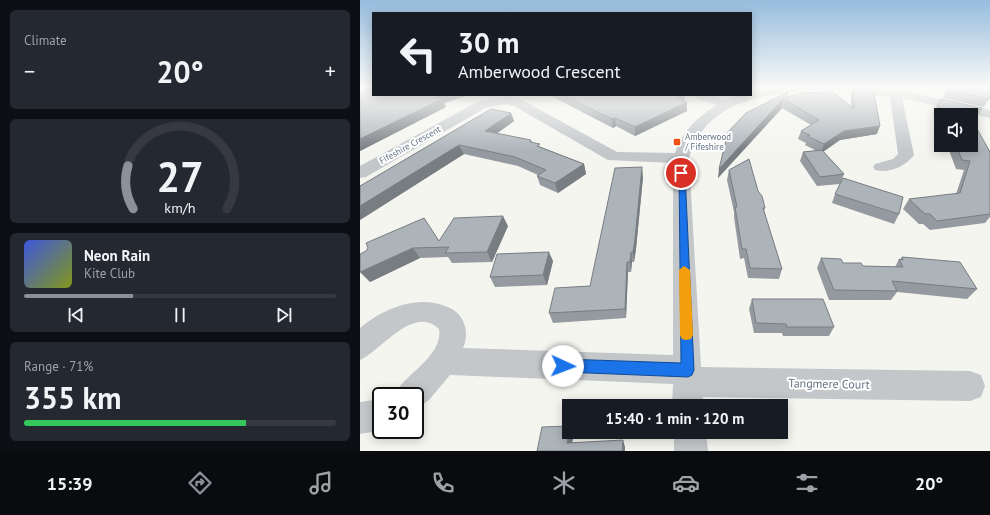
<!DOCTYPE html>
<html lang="en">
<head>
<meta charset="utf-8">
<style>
  body { margin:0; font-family:"PT Sans",sans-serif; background:#242831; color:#f1f3f6; height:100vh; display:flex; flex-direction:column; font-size:15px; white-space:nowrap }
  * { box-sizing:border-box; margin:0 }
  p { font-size:13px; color:#9ea1a6 }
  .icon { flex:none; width:22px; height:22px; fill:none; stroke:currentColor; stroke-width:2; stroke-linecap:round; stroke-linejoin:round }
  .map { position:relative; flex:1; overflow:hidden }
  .drawer { display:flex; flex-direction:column; gap:10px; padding:10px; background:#0d0f14; width:360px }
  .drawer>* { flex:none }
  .guide { position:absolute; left:12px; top:12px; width:380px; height:84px; border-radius:0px; box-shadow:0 2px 10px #0003; background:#171b24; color:#f1f3f6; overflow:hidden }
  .fabs { position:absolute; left:574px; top:108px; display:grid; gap:8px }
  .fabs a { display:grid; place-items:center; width:44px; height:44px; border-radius:0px; background:#171b24; box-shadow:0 2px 10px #0003; font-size:20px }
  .speed { position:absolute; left:12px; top:387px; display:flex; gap:8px; font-size:20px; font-weight:700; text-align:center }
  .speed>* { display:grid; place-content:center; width:52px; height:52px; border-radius:50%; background:#171b24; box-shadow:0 2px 10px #0003; line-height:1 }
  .speed .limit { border:2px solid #111; border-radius:6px; background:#fff; color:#111 }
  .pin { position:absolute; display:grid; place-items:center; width:34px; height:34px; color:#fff; margin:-17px; border:2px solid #fff; border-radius:50%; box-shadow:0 1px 4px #0007 }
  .me { position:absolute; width:44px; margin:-22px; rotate:92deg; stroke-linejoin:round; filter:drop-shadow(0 0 3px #0008) }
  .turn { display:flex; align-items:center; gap:14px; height:84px; padding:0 20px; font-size:18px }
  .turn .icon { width:52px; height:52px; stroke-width:2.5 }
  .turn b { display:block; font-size:28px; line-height:34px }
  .big { font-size:30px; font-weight:700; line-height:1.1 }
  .drawer .widget { flex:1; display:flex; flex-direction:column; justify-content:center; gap:6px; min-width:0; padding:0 14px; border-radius:6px; background:#242831 }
  .drawer .dial { align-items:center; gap:0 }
  .dial svg { height:104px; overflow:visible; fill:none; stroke:#363941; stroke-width:7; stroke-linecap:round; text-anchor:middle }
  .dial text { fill:#f1f3f6; stroke:none }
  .song { display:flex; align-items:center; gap:12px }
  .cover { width:48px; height:48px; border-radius:6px; background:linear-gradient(135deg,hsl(230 70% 55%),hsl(70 70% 35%)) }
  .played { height:4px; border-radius:2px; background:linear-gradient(90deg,#8c9099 35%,#363941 35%) }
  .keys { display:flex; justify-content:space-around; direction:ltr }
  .heat { display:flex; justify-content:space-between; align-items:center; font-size:22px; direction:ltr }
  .charge { height:6px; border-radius:3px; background:linear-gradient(90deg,#34c759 71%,#363941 0) }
  .trip { position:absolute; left:202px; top:399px; width:226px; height:40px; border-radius:0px; background:#171b24; box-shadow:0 2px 10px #0003; font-weight:700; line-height:40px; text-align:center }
  .dock { display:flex; height:64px; justify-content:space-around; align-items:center; background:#090b0e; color:#9ea1a6 }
  .dock .icon { width:28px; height:28px }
  .dock .on { color:#8c9099 }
  .dock b { font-size:18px; color:#f1f3f6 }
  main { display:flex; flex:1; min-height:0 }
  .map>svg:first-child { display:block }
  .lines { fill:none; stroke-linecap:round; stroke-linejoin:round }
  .minor { fill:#c3c7ca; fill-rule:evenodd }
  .wall { fill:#949a9f }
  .shaded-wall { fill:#787d82 }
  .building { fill:#acb3b9; stroke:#787d82 }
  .route { fill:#1a73e8; stroke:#114b97 }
  .slow { fill:#f59e0b }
  .poi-dot { fill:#ef5116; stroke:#fff; stroke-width:1.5 }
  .labels { text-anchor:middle; stroke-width:4; stroke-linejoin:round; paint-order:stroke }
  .far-poi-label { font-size:9px; fill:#617384; stroke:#fff; text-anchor:start }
  .far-street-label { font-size:9px; fill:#617384; stroke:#fff }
  .near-street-label { font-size:12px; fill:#617384; stroke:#fff }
</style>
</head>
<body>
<main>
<section class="drawer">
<div class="widget"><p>Climate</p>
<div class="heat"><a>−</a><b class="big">20°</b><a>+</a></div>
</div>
<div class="widget dial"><svg viewBox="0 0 100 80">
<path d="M14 69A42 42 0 1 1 86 69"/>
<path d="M14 69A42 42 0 0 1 10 36" stroke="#8c9099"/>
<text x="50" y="56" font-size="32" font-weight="700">27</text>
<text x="50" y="72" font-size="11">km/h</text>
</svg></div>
<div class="widget">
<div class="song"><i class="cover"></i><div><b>Neon Rain</b><p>Kite Club</p></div></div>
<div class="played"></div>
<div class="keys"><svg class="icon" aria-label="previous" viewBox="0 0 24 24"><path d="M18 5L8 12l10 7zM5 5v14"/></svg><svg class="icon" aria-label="pause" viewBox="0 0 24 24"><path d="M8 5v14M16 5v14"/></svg><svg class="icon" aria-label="next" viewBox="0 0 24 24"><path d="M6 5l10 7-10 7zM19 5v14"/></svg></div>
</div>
<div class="widget"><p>Range · 71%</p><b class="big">355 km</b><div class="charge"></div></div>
</section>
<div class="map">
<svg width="630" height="451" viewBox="0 0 630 451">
  <rect width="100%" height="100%" fill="#f5f5f0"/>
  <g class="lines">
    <path class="minor" d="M0,87H6L0,91Z
      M415,87H459L454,90C403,94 345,101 329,158L341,367L610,371L621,375L625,386L621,397L610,401L343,397L344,406H312L313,384L90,375L69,400L55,410V396H36C37,392 39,387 41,385C54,370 83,352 79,329C53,304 20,352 0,360V328C23,309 56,295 85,306C94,309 99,313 103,321C107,330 107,339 103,348L313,355V163L248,160L154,106L146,104L125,108L6,177L0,178V166L117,102L146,96L162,100L257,152L315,153C322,132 338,116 357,105L336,98L334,95H351L366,100L381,95H391V92Z
      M474,87L535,89L630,110V118L542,98L554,155C546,166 529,174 515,170L513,167L515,164L533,159L538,154L530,97L479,90Z
      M21,399V430H23L0,434V402Z
      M314,432H346L348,451H314Z"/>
  </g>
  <path class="wall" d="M3,87H13L84,103L86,107L0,151V93L7,90H5Z
    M493,87H509L517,134L480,140L463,152L484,174L480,184L457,186L440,161L443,152L457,151L445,145L446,143L438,139L441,131L451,125L422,108L358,178L368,132L427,97L491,107V93Z
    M588,87L629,99L624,107L583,98Z
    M189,95H325L324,101L327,102V111L275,136L256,126L253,128Z
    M577,106L622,108L617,117L611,118L630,152V217L625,223L570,230L563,224H559L543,209L549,199L596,194L604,170L596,169L587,145H611V115H581V130L579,125L577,126L580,118L573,114Z
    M151,113L154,121L137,133L171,140L172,142L181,147L224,164L226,174L198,193L180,185L177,176L178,175L158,166L104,154L0,220V186Z
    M369,170L398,191L405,208L404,211L422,269L419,279L388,278L384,258L380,259L374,217V212L367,180Z
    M283,177L276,249L274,262H272L271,272H268L266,318L193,323L189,313L230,286Z
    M475,194L539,214L534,224L472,203Z
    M148,226L132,262L92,263L88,257L60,258L10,282L6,251L8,248L79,241Z
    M542,257L617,289L607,299L537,292L531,300H469L457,268L461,258L483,263L503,266L535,267L539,259L540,260Z
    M193,261L187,285L135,287L130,277Z
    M392,299L474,327L469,336H423L422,333H394L389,309Z"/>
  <path class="shaded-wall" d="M81,95H110L84,103L86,107L0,151V139L73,98Z
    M322,95H325L324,102L316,98Z
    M423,99L422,108L358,178L359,169Z
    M327,102V111L275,136V127Z
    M622,108L617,117L611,118V115H593Z
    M151,113L154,121L129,139L125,131Z
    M255,118L256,126L253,128L252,119Z
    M581,118V122L579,125L577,126Z
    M520,126L517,134L480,140L461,153L464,144L484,131Z
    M99,145L104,154L0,220V206Z
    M224,164L226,174L198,193L195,183Z
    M282,167L283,177L276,249L274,262L273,252Z
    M143,216L148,226L132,262L127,252Z
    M53,248L60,258L10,282L0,272Z
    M189,252L193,261L187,285L183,275Z
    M271,252L272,262L271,272L270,262Z
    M267,262L268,272L266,318L265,309Z
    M209,432H213L214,434L211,449L207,443Z
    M263,440L265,447V451H262Z"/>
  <path class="building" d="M494,87L513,88L520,126L484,131L464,144L447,136L450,135L441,131L459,120L423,99L359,169L368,132L386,113L428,92L426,97L443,93L473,92L494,109Z
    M588,87H630V95L629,99L587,90Z
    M13,88V95H81L73,98L82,99L0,139V93Z
    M203,95H322L316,98L327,102L275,127L255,118L252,119Z
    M581,99L622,108L593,115H595H582L584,109L577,106Z
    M131,109L151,113L125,131L171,140L170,142L180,144L177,146L224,164L195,183L177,176L186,170L155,157L99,145L0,206V186Z
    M611,118L630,152V214L577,221L570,214H565L549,199L600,193L610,161L602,160L596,145H611Z
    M462,150L484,174L460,177L443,152Z
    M389,159L398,191L402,196L405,208H403L422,269L390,268L386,249H382L375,207H377L369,170Z
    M282,167L275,239L273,252H271L270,262H267L265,309L189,313L195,288L230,286L255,168Z
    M483,178L543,197L539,214L475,194Z
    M143,216L127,252L85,253L89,247L53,248L0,272V254L6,251L8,248L6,243L64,218L79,241L94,218Z
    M189,252L183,275L130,277L137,254Z
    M542,257L600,262L617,289L532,281L537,291L474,290L461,258L481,259L483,263H501L503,266L543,267L539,259L543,260Z
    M392,299H463L474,327H427L426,324L396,323Z
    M209,426V430L207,443L263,440L262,451H177L182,427Z"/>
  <linearGradient id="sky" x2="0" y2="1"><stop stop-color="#96bcdd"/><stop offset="0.58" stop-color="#fafaf8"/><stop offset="1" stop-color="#fafaf8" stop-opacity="0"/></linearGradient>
  <rect width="630" height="151" fill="url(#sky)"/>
  <path class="route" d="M319,171L325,173L334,370L332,375L328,377L203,372L198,370L196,366L198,361L203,359L321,363Z"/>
  <path class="slow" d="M324,266L330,270L333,335L331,339L326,340L322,339L320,335L319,270Z"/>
  <rect class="poi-dot" x="313" y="138" width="8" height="8" rx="2"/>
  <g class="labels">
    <g class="far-poi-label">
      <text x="325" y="140">Amberwood<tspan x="325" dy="10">/ Fifeshire</tspan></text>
    </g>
    <g class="far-street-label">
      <text transform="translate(50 145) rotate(-29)" y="3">Fifeshire Crescent</text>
    </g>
    <g class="near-street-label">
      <text transform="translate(469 384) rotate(1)" y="4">Tangmere Court</text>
    </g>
  </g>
</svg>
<div class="fabs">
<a><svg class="icon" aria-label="sound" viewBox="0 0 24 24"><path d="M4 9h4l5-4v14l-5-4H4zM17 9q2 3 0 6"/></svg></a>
</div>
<div class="speed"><div class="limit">30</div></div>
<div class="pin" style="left:321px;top:173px;background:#d93025"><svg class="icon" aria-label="arrive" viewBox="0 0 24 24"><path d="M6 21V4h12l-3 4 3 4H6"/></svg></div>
<svg class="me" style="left:203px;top:366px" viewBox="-20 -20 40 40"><circle r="19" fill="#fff"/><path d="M0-13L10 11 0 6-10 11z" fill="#1a73e8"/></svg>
<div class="trip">15:40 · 1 min · 120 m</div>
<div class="guide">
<div class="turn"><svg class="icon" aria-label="left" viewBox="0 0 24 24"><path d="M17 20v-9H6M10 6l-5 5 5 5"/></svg><div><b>30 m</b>Amberwood Crescent</div></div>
</div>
</div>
</main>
<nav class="dock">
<b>15:39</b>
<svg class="icon on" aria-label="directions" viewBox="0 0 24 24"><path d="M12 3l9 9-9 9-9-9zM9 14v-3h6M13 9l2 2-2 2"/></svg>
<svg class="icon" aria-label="music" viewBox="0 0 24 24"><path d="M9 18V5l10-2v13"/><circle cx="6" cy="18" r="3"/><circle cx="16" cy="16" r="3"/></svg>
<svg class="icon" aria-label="phone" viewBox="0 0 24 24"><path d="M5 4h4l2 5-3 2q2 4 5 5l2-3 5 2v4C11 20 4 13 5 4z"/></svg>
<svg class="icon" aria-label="climate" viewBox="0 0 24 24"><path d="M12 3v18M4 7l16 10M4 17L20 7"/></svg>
<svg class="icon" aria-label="car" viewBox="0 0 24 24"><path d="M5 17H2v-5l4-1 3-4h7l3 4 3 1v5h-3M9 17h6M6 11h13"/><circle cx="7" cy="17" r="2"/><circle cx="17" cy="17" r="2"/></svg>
<svg class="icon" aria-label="filters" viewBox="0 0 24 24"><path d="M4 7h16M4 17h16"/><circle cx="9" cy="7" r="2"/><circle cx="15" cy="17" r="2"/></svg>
<b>20°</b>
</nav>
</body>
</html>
